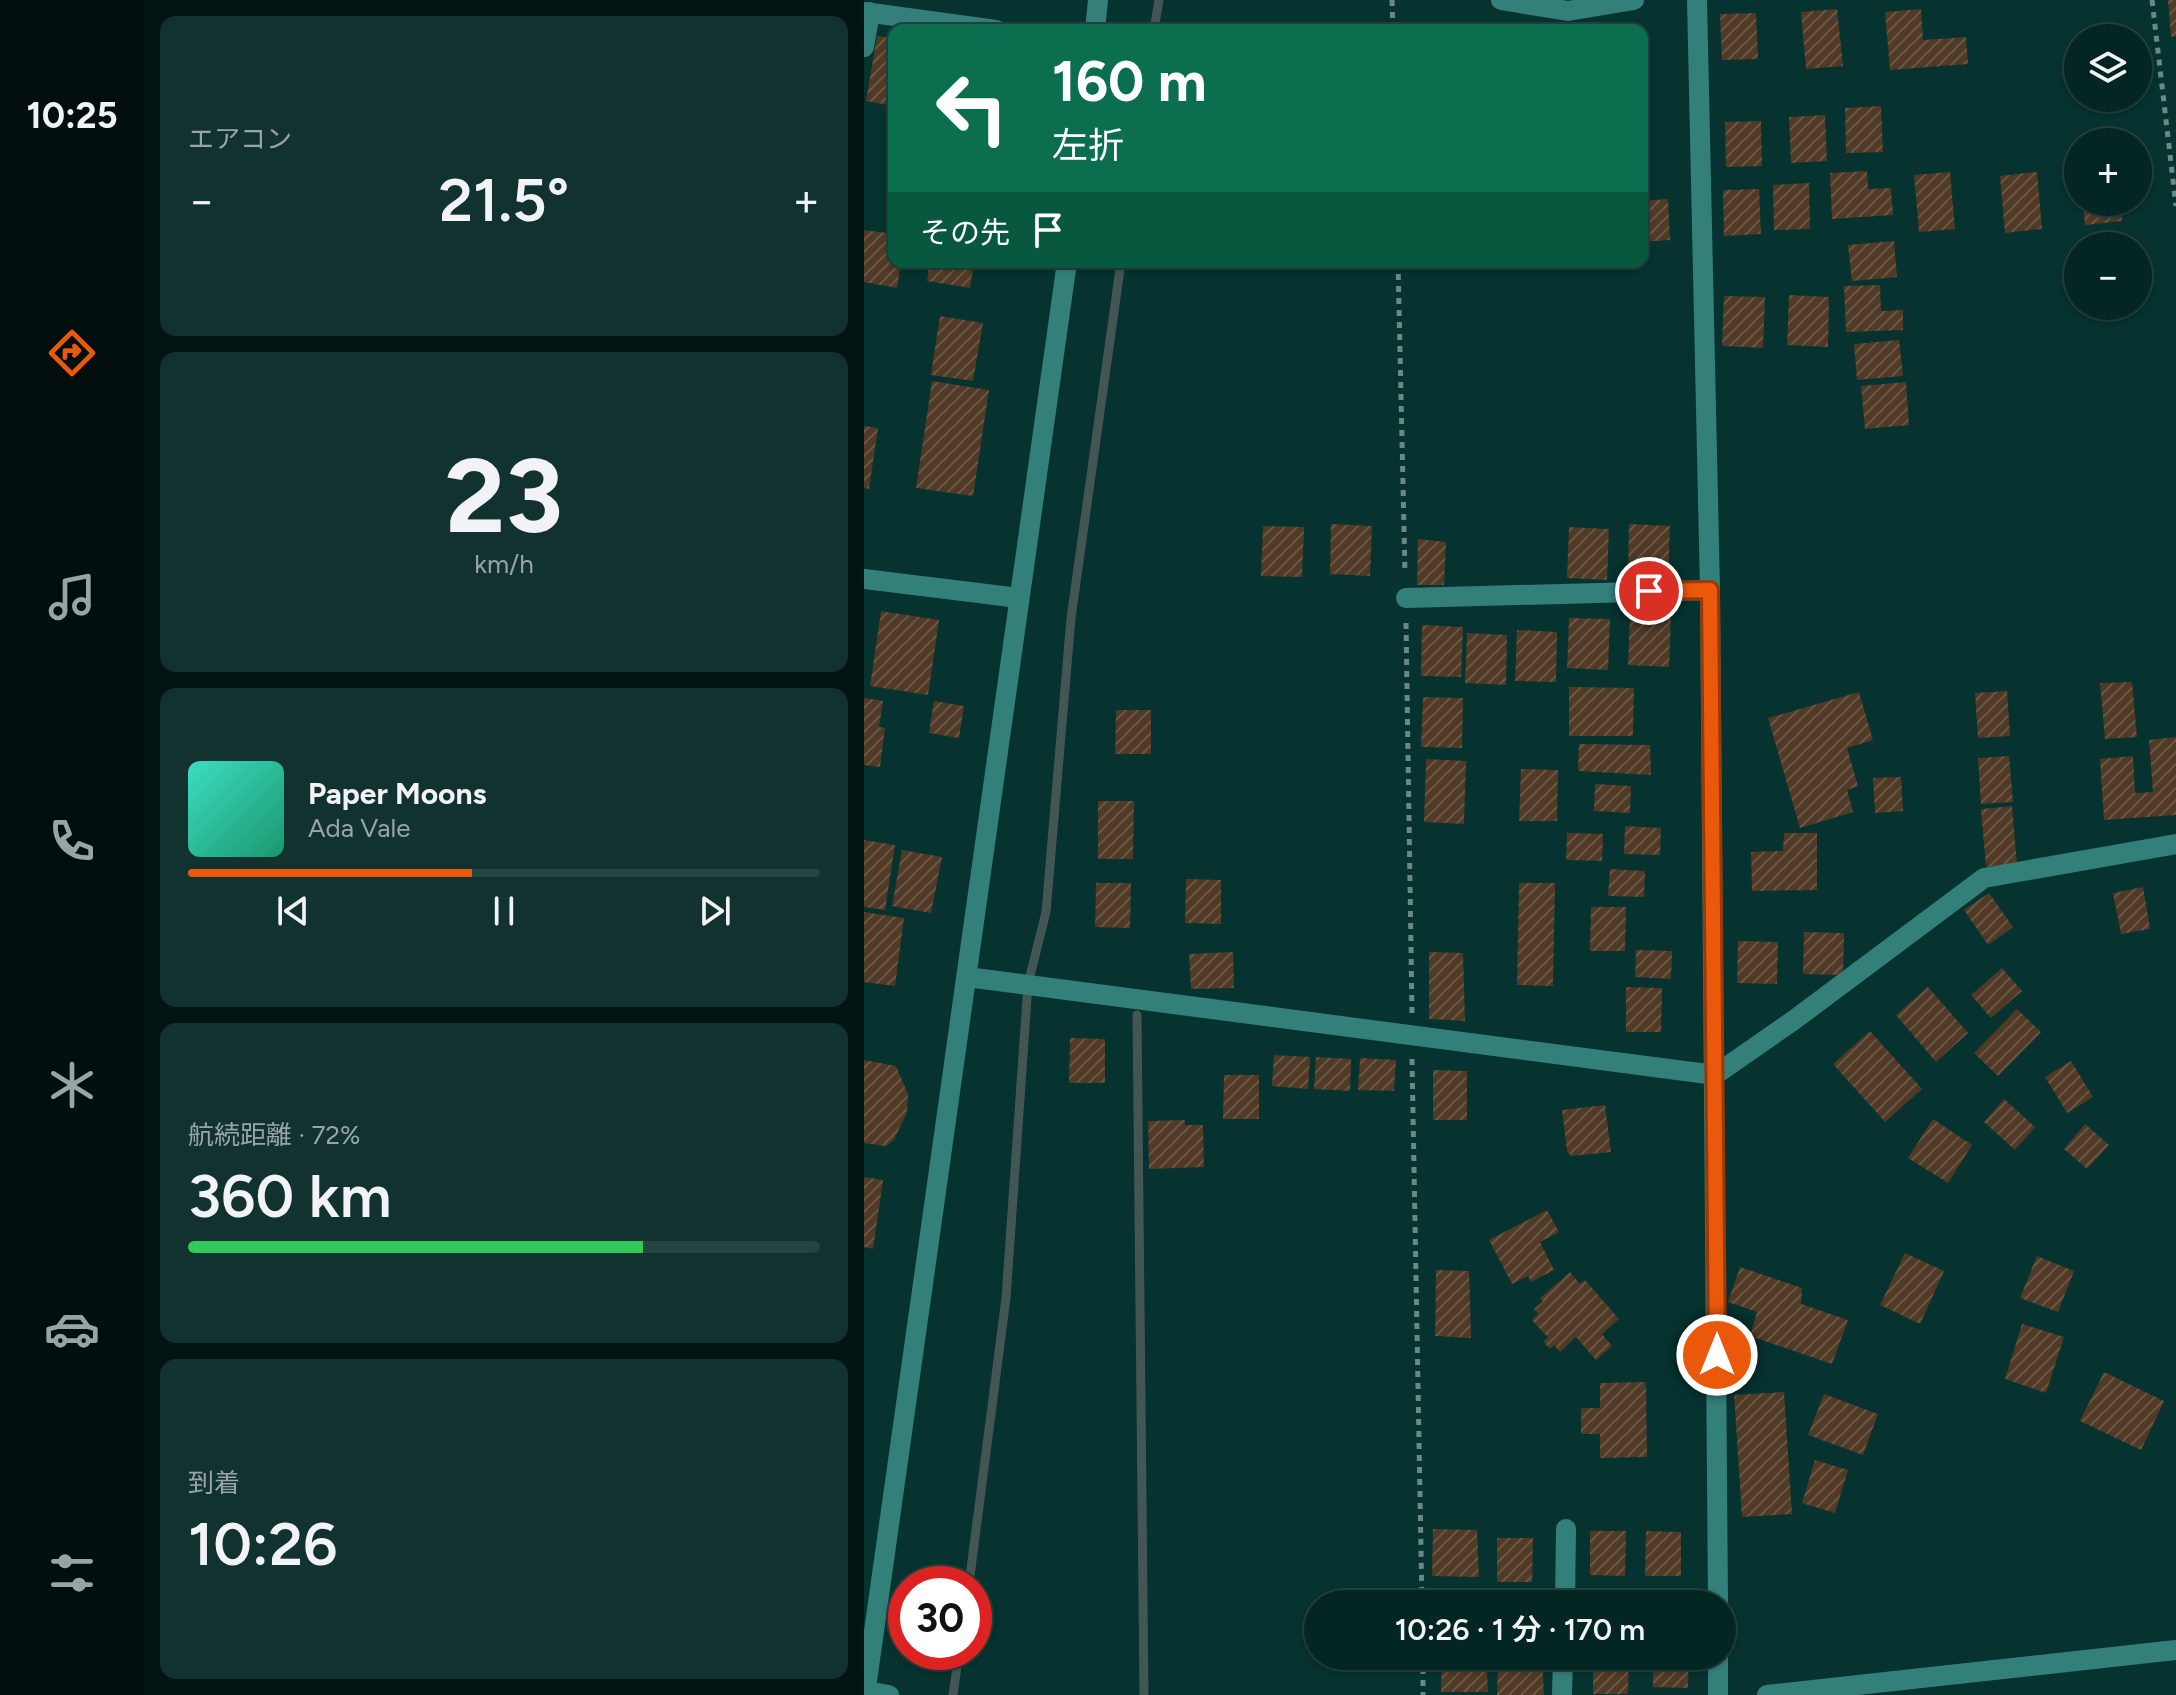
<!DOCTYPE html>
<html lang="ja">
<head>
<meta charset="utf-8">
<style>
  body { margin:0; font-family:Figtree,"Noto Sans JP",sans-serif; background:#123230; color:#f1f3f6; height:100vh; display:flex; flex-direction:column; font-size:30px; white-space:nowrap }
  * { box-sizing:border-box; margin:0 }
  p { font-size:26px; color:#97a5a6 }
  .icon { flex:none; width:44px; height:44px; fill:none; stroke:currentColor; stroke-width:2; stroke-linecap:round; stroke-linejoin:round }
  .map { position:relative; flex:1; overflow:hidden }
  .panel { display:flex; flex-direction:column; gap:16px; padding:16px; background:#021513; width:720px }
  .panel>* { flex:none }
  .guide { position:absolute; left:24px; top:24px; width:760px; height:244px; border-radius:16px; box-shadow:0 2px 6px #0004,0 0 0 2px #254341; background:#0b6e4f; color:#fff; overflow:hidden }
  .controls { position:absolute; left:1200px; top:24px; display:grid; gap:16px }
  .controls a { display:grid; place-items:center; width:88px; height:88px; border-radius:50%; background:#042623; box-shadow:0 2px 6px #0004,0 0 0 2px #254341; font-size:40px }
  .speed { position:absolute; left:24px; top:1566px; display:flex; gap:16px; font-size:40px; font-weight:700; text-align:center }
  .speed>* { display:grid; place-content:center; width:104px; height:104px; border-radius:50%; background:#042623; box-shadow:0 2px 6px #0004,0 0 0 2px #254341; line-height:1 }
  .speed .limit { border:12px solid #d22; background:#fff; color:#111 }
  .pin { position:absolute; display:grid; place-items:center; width:68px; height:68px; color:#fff; margin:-34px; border:4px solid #fff; border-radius:50%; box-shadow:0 2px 8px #0007 }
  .me { position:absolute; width:88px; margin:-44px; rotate:0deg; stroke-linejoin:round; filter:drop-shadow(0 0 6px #0008) }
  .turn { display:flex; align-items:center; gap:28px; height:168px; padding:0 32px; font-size:36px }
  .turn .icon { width:104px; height:104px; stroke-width:2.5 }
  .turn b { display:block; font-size:56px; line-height:68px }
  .then { display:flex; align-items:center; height:76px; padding:0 32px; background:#0003; gap:16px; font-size:30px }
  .big { font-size:60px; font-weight:600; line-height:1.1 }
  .panel .card { flex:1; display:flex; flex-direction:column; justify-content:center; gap:12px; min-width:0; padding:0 28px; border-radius:16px; background:#123230 }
  .panel .dial { align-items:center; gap:0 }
  .dial b { font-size:104px; line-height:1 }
  .song { display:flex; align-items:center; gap:24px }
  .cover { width:96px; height:96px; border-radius:12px; background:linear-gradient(135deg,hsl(170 70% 55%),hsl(160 70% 35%)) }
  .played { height:8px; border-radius:4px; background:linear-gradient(90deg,#ea580c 45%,#254341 45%) }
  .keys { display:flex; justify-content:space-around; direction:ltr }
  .heat { display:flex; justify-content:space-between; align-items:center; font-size:44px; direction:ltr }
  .charge { height:12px; border-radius:6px; background:linear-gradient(90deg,#34c759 72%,#254341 0) }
  .trip { position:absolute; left:440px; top:1590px; width:432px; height:80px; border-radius:40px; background:#042623; box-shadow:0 2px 6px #0004,0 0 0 2px #254341; font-weight:600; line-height:80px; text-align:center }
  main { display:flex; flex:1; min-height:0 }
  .tabs { display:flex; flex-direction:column; width:144px; justify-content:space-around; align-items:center; background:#020f0e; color:#97a5a6 }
  .tabs .icon { width:56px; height:56px }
  .tabs .on { color:#ea580c }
  .tabs b { font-size:36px; color:#f1f3f6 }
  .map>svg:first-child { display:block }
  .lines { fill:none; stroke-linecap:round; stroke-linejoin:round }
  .stream { stroke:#445654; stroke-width:9 }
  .building { fill:url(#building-hatch) }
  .path { stroke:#688986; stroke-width:5; stroke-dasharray:6 6; stroke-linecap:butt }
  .minor { stroke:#33807b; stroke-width:20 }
  .route-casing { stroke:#983908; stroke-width:20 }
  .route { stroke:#ea580c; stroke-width:14 }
</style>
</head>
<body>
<main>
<nav class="tabs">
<b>10:25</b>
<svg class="icon on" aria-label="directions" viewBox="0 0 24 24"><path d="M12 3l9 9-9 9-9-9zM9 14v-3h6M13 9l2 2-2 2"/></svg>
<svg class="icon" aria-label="music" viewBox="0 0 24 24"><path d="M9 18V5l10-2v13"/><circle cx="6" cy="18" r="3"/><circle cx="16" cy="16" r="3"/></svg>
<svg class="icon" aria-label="phone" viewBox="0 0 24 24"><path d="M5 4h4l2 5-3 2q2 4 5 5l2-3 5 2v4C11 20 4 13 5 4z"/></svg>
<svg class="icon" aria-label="climate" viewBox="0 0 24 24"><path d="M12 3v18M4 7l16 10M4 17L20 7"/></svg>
<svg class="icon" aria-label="car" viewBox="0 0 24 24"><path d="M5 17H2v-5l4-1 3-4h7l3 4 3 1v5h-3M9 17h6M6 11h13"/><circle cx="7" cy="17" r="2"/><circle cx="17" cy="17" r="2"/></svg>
<svg class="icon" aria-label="filters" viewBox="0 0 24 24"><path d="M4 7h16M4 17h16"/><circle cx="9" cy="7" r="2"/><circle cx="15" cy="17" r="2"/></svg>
</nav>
<section class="panel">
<div class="card"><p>エアコン</p>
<div class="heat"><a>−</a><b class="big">21.5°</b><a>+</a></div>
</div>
<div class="card dial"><b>23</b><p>km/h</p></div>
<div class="card">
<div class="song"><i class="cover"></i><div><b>Paper Moons</b><p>Ada Vale</p></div></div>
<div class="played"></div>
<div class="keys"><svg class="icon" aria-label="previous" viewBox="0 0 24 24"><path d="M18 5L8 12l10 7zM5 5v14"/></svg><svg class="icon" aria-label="pause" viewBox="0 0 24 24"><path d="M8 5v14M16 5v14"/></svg><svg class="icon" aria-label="next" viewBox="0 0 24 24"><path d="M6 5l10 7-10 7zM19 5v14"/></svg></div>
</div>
<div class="card"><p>航続距離 · 72%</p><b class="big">360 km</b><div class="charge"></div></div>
<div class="card"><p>到着</p><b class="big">10:26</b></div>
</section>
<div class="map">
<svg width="1312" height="1695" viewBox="0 0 1312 1695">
  <defs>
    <pattern id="building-hatch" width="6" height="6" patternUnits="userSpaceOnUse" patternTransform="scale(2)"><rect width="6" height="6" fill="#513a25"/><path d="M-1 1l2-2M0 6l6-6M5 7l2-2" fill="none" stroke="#695644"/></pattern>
  </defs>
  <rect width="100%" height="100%" fill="#06322f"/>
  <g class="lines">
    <path class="stream" d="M290,30L295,0
      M273,1015L280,1695
      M105,1584L142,1298L164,984L182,912L207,618L257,262
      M89,1695L95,1652"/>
  </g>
  <path class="building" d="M1304,0H1312V36L1307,37Z
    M973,9L979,66L942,69L937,12Z
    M1057,9L1059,40L1102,37L1104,64L1026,70L1021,12Z
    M892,13L894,59L858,60L856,14Z
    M643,22L684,23L683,30H643Z
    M553,24L594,25V30H553Z
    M13,36L30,38V106L2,101Z
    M1017,106L1019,152L982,153L981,108Z
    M961,115L963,161L927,163L925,117Z
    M897,121L898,166L862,167L861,122Z
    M1003,171L1004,189L1027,188L1029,215L968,219L966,173Z
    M1086,172L1091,229L1055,232L1050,175Z
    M1173,172L1178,229L1141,233L1136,176Z
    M945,183L946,229L910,230L909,185Z
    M895,189L897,234L860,236L859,190Z
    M804,199L806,240L778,242V201Z
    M1219,202H1256L1258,221L1221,225Z
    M0,230L30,234V262H37L33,288L0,282Z
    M1030,241L1033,277L988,281L984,245Z
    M66,262H110L106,288L63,281Z
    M1016,285L1017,311L1039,310V330L982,332L980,286Z
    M925,295L965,297L964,347L923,345Z
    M860,296L901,297L899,348L858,346Z
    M76,316L119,323L109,381L67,375Z
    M1035,340L1039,376L993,380L990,344Z
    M68,381L125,390L109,496L52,488Z
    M1042,382L1045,425L1001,429L997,386Z
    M0,426L14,428L5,489L0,488Z
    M467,524L508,526L506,576L466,574Z
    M765,524L806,526L804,576L764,574Z
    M399,526L440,527L438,577L397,576Z
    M705,527L745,529L743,580L703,578Z
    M554,539L582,542L580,585H553Z
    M17,611L75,620L64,695L6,686Z
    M766,615L807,616L805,667L764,665Z
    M705,618L746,619L744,670L703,668Z
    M558,625L599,627L597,677L557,676Z
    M653,630L693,632L692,682L651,681Z
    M603,633L643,635L642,685L601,683Z
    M1268,682L1273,737L1241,739L1236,683Z
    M705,687L770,688L769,736H705Z
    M1143,691L1146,736L1114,738L1111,693Z
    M995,692L1009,740L983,748L994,786L983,790L989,812L936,828L904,718Z
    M559,697L599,698L598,748L557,747Z
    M0,698L19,701L15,727L21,728L16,767L0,765Z
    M70,701L100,706L95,738L65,733Z
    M252,710H287V754H251Z
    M1312,737V815L1240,820L1236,759L1269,756L1271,793L1289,792L1285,740Z
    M715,744L786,745L787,775L714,771Z
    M1145,756L1149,802L1117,804L1114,758Z
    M562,759L602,761L600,824L560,822Z
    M657,769L694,770L693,821H655Z
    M1037,777L1039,811L1011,813L1009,778Z
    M731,784L767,786L766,813L730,811Z
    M234,801H270L269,859H234Z
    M1148,806L1153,864L1122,867L1117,809Z
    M761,826L797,828L796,855L760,854Z
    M703,833L739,834L738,861L702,860Z
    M920,833H953V890L888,891L887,852L919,851Z
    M0,840L31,845L21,910L0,907Z
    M38,850L78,857L67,913L28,906Z
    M746,869L781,871L780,897L744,896Z
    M322,879L357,880V924L321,923Z
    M232,883H267L266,928L231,927Z
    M655,883H691L689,986L653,985Z
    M1279,887L1286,929L1257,934L1249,893Z
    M1125,893L1149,927L1124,945L1100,910Z
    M727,907H762L761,951H726Z
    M0,912L40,918L31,986L0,982Z
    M940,932L980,933L979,975L939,974Z
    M874,941L914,942L913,984L873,983Z
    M772,950L808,951L807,979L771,977Z
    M369,952L370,988L327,989L325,954Z
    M565,952L599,953L601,1021L565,1019Z
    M1138,968L1158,991L1127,1018L1107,995Z
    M762,987L798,988L797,1032H762Z
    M1064,987L1104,1033L1072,1062L1032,1015Z
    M1153,1009L1177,1032L1134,1076L1110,1053Z
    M1006,1031L1058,1089L1021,1122L969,1064Z
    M206,1038L241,1039V1083H205Z
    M410,1055L446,1057L444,1089L408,1086Z
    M452,1057L487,1059L486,1091L450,1089Z
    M496,1058L532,1060L530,1091L494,1090Z
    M0,1060L32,1066L44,1094L43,1112L30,1140L22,1146L0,1143Z
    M1207,1061L1229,1097L1203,1113L1181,1077Z
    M569,1070L603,1071V1120H569Z
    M360,1075H395V1119H359Z
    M1140,1099L1171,1127L1151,1150L1120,1122Z
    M741,1105L747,1152L707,1156L703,1151L698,1110Z
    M1069,1119L1108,1145L1084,1183L1044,1158Z
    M321,1120V1125H339L340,1167L285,1169L284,1121Z
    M1221,1124L1245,1145L1223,1169L1200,1149Z
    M0,1177L19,1180L9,1249L0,1247Z
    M683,1210L695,1232L676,1242L690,1270L667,1282L664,1276L648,1284L625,1240Z
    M1041,1253L1080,1271L1056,1324L1016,1305Z
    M1173,1256L1210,1271L1194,1312L1156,1298Z
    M876,1267L938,1288L937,1304L984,1320L968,1364L886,1336L893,1312L864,1302Z
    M572,1270L605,1271L607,1338L571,1336Z
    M706,1272L716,1284L721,1280L755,1319L738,1334L748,1346L732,1360L712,1337L696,1352L690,1345L686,1349L679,1341L684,1338L668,1320L674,1314L670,1309L679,1301L676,1298Z
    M1158,1324L1200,1337L1182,1393L1141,1379Z
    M1240,1372L1300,1401L1277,1450L1216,1421Z
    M782,1382L783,1457L736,1458V1434H717V1408H736V1383Z
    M920,1392L928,1514L878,1517L870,1395Z
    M960,1394L1014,1414L999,1455L944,1435Z
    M951,1460L984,1470L971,1513L938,1503Z
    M569,1529L613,1530L615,1577L568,1576Z
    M726,1531H762L761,1576L726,1575Z
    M782,1531L817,1532V1576H781Z
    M633,1538H669L668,1582H633Z
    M578,1590L623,1591V1604H578Z
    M633,1592L677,1593L678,1604H633Z
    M734,1593L769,1594V1604H734Z
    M578,1656H622L624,1692H577Z
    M634,1656H678L680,1695H633Z
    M729,1656H765L764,1694H729Z
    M789,1656H825L824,1688L789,1687Z"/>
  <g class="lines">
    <path class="path" d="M528,0L529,30
      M1288,0L1312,206
      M534,262L541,573
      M542,623L548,1013
      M548,1059L558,1604
      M559,1656V1695"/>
    <path class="minor" d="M637,0L704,11L770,0
      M833,0L846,590L854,1604
      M0,12L132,30
      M231,30L234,0
      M0,47L6,12
      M0,579L155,598
      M542,598L846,590
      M103,977L851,1075L930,1020L1120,878L1312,844
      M701,1604L702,1529
      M854,1656V1695
      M2,1691L25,1695
      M1,1695L203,262
      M698,1695L699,1656
      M903,1695L1312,1650"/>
  </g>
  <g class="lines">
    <g class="route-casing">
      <path id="route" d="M785,591L846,590L853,1355"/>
    </g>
    <use href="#route" class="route"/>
  </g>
</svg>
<div class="controls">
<a><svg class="icon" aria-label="layers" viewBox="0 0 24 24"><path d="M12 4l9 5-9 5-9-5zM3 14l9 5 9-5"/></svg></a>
<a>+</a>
<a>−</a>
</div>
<div class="speed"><div class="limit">30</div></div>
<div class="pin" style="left:785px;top:591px;background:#d93025"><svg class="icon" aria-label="arrive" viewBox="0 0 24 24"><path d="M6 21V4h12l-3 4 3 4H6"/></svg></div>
<svg class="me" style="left:853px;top:1355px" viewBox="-20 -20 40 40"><circle r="17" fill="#ea580c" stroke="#fff" stroke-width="3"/><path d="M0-11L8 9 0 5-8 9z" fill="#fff"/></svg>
<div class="trip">10:26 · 1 分 · 170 m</div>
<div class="guide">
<div class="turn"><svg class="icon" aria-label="left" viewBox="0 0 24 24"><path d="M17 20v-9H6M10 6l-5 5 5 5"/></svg><div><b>160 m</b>左折</div></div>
<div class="then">その先<svg class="icon" aria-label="arrive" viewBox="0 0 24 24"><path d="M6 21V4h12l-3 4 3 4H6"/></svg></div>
</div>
</div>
</main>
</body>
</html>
